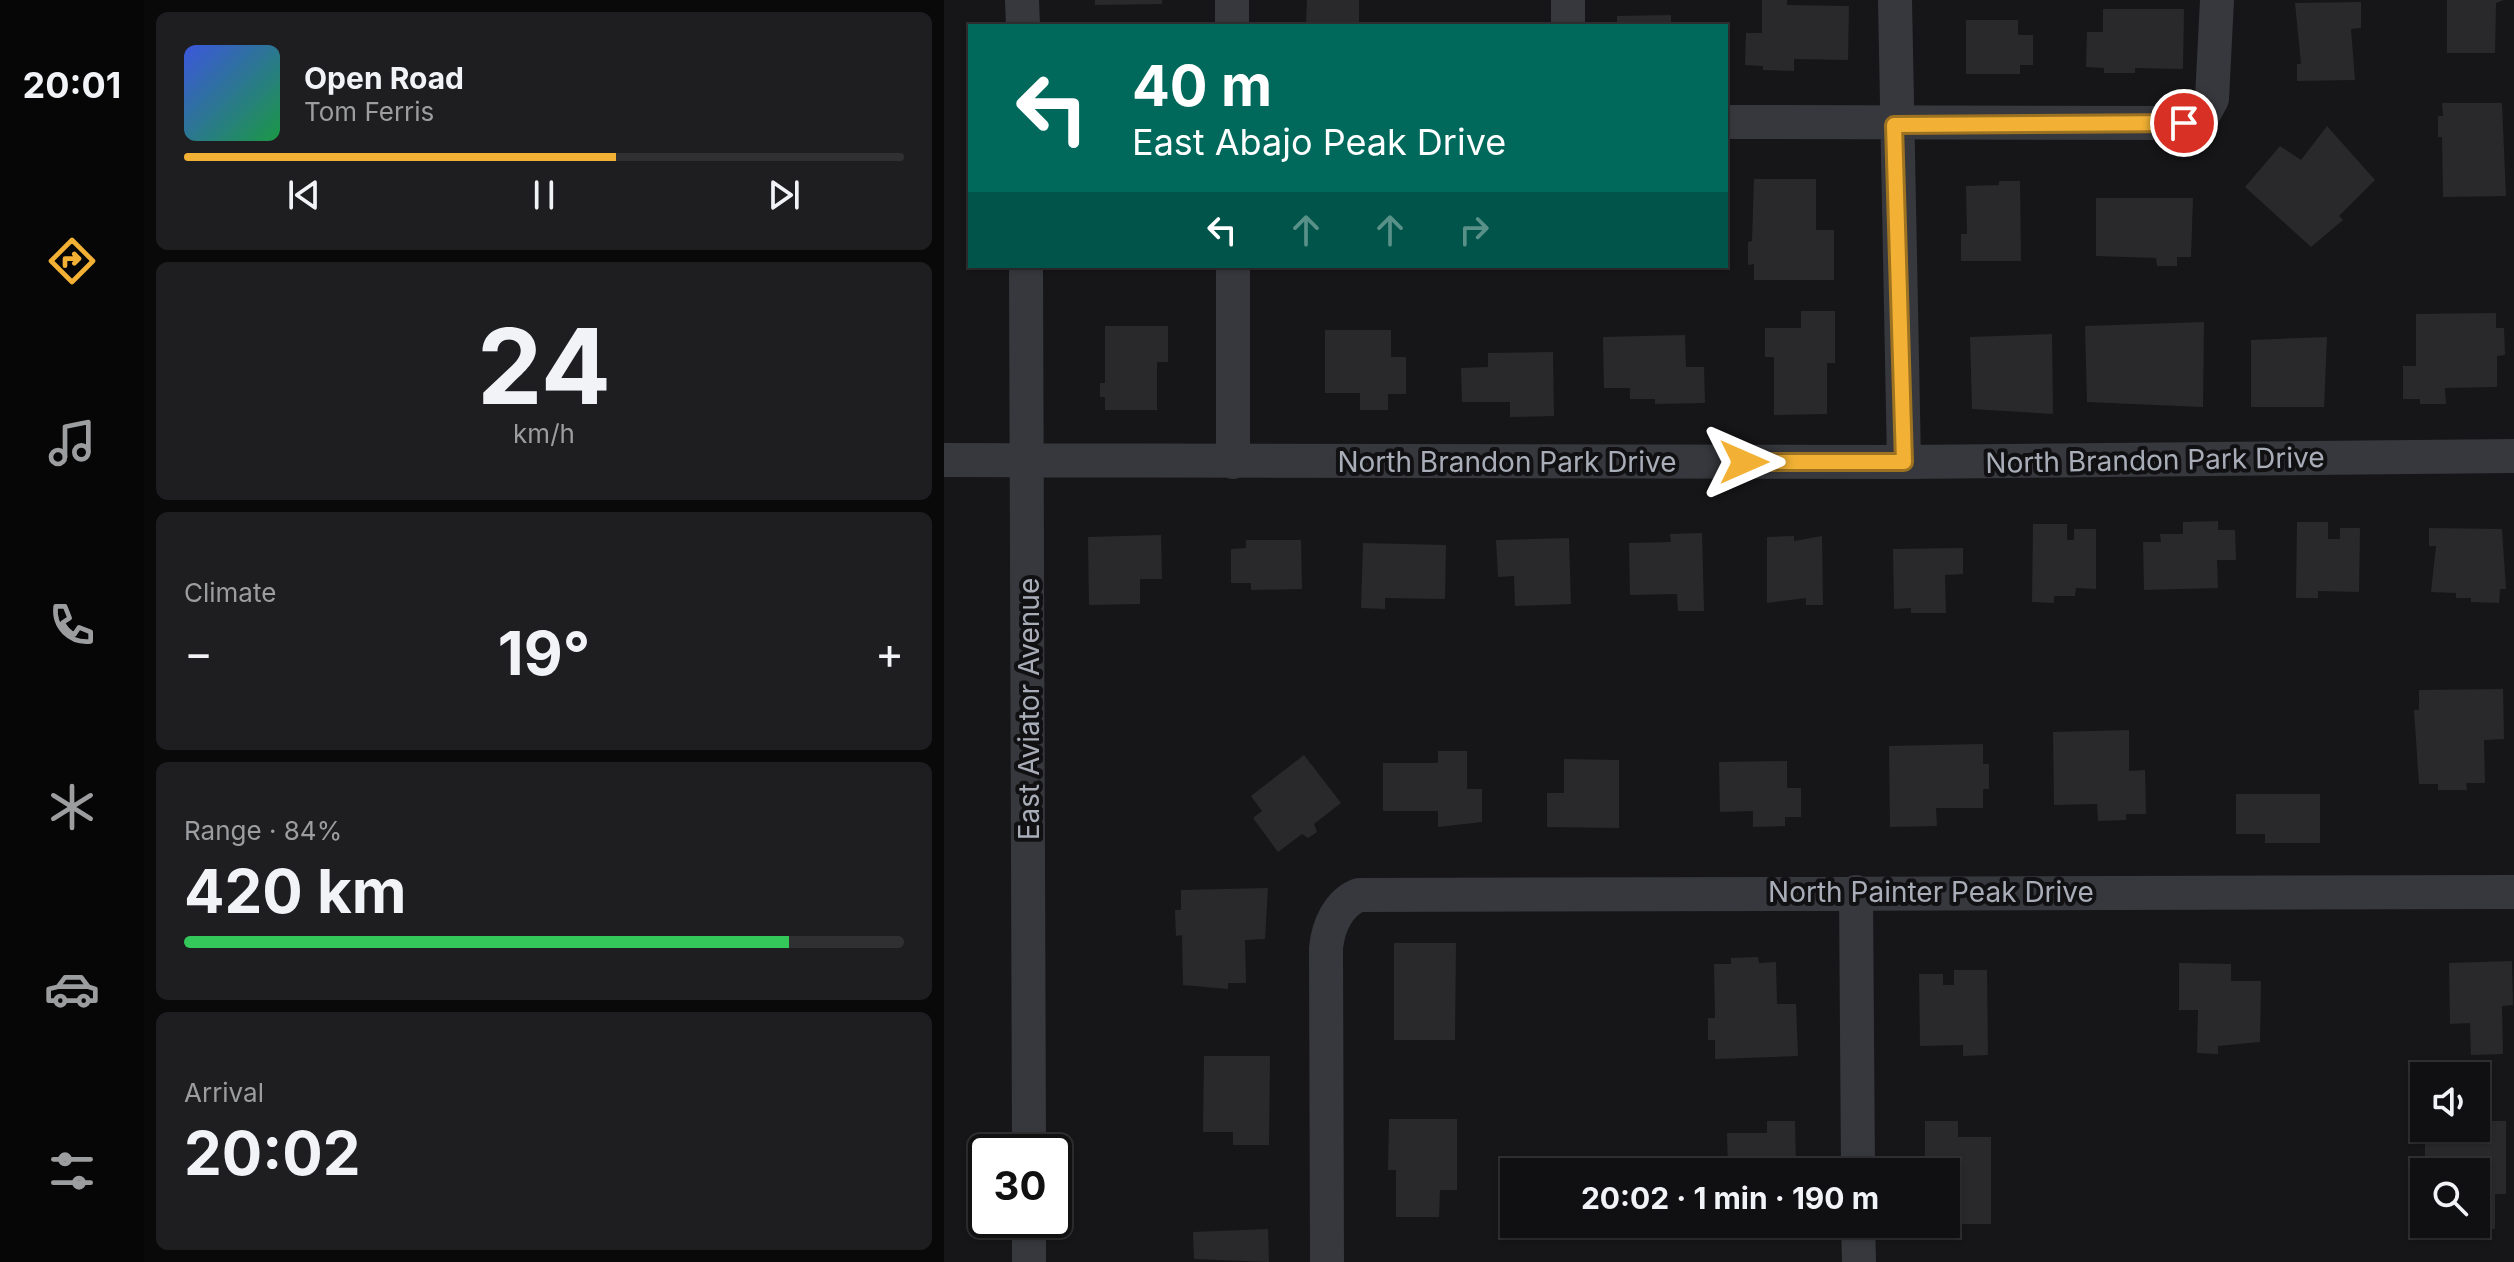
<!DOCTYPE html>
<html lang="en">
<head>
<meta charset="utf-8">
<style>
  body { margin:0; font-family:Inter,sans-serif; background:#1e1e20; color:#f1f3f6; height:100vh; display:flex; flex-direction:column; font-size:30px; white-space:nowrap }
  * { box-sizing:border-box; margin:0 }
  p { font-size:26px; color:#9c9d9f }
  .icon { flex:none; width:44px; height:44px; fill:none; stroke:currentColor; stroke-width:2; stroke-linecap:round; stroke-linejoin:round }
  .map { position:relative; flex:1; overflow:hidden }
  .side { display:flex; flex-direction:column; gap:12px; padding:12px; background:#09090a; width:800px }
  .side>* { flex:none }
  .top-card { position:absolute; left:24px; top:24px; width:760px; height:244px; border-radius:0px; box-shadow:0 2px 6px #0004,0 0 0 2px #303032; background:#00695c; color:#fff; overflow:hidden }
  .tools { position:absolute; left:1466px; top:1062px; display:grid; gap:16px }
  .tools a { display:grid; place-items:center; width:80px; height:80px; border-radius:0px; background:#101012; box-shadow:0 2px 6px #0004,0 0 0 2px #303032; font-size:40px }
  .speed { position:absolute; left:24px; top:1134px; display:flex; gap:16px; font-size:40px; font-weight:700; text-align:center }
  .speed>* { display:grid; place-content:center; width:104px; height:104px; border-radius:50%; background:#101012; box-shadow:0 2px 6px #0004,0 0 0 2px #303032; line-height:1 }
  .speed .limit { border:4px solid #111; border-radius:12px; background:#fff; color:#111 }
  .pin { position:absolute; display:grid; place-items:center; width:68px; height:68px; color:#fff; margin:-34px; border:4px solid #fff; border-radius:50%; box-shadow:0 2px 8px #0007 }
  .me { position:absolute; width:88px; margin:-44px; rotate:90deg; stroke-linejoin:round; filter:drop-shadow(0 0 6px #0008) }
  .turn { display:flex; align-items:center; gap:28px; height:168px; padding:0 32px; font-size:36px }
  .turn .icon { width:104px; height:104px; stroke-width:2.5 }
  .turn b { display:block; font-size:56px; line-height:68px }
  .lanes { display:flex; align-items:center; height:76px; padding:0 32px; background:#0003; justify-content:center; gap:40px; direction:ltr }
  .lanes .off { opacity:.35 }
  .big { font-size:60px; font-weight:700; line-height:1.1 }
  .side .widget { flex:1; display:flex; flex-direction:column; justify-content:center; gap:12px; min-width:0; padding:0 28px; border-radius:12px; background:#1e1e20 }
  .side .dial { align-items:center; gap:0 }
  .dial b { font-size:104px; line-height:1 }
  .song { display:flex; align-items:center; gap:24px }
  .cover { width:96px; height:96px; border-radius:12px; background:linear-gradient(135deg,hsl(230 70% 55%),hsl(140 70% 35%)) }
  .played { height:8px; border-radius:4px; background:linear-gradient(90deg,#f2b134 60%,#303032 60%) }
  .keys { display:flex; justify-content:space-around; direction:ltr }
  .heat { display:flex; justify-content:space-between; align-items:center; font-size:44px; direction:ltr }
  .charge { height:12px; border-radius:6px; background:linear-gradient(90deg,#34c759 84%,#303032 0) }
  .trip { position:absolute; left:556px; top:1158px; width:460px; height:80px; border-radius:0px; background:#101012; box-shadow:0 2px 6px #0004,0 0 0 2px #303032; font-weight:700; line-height:80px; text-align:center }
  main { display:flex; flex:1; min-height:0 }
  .tab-bar { display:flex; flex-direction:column; width:144px; justify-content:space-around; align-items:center; background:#060607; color:#9c9d9f }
  .tab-bar .icon { width:56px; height:56px }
  .tab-bar .selected { color:#f2b134 }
  .tab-bar b { font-size:36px; color:#f1f3f6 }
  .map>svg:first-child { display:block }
  .building { fill:#29292c }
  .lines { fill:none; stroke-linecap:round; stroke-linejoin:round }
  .minor { stroke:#37383d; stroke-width:34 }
  .route-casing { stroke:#9d7322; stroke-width:20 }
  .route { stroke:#f2b134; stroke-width:14 }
  .labels { text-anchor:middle; stroke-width:8; stroke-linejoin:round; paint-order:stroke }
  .street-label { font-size:28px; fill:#a8adb8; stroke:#111113 }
</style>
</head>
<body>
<main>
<nav class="tab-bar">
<b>20:01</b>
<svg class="icon selected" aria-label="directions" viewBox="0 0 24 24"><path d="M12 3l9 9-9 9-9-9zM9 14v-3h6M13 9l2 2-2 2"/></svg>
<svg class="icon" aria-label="music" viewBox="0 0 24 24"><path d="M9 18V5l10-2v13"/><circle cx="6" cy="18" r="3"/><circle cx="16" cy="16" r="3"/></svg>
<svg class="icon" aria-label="phone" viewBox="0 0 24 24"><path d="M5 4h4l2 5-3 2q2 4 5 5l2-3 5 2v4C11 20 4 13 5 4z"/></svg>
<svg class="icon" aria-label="climate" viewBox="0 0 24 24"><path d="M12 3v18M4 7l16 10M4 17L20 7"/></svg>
<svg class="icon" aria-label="car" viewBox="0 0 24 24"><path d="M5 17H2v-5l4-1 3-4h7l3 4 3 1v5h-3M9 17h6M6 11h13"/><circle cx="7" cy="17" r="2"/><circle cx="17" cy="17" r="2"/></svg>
<svg class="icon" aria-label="filters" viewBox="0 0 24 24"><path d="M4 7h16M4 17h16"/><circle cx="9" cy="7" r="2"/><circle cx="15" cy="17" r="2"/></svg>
</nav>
<section class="side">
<div class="widget">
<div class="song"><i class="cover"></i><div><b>Open Road</b><p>Tom Ferris</p></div></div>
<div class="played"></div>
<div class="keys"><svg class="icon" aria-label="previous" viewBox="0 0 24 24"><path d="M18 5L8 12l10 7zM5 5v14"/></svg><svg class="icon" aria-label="pause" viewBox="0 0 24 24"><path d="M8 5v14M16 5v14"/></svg><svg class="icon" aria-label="next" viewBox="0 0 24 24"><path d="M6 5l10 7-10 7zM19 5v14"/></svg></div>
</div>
<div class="widget dial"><b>24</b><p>km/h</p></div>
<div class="widget"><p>Climate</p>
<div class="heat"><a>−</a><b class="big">19°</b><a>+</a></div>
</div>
<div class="widget"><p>Range · 84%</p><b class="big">420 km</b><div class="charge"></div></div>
<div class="widget"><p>Arrival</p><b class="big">20:02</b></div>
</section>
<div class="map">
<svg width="1570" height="1262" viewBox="0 0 1570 1262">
  <rect width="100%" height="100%" fill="#161618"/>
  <path class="building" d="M151,0H218V4L151,5Z
    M363,0H415V24L362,23Z
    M818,0H843V5L905,6L904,60L850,59V71L819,70V66L801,65L802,33H818Z
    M1503,0H1560L1552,3L1551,53H1503Z
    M1417,2V28L1407,29L1411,80L1353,81V64H1357L1351,3Z
    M1159,9H1240L1239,69L1191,68V73H1160V68L1142,67L1143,32H1159Z
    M727,15V26H673V16Z
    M1022,20H1074V35H1089V65H1076V74H1022Z
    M1498,103H1558L1562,196L1499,197L1498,137H1494V116H1499Z
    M1383,126L1431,180L1395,216L1399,220L1367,247L1301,187L1336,146L1357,160Z
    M810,179H872V230H890V280H810V264L804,265V242L808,241Z
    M1055,181H1076L1077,261H1017V234H1023L1022,186L1055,185Z
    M1152,198H1249L1247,257H1233V266H1213L1212,258L1152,256Z
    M857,311H891V363H883V414L830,415V357H821V328H857Z
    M1552,313V328H1560L1561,355L1553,356V387L1501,388L1502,404H1476V399H1459V366H1472V314Z
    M1260,322L1259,407L1143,402L1141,326Z
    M161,326H224V362H213V410H161V397H156V383H161Z
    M381,330H447V357H462V394H444V410H416V393H381Z
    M1108,334L1109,414L1028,409L1026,337Z
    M741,335L742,367H760L761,403L711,404V399H686V388H660L659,337Z
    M1383,337L1380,407H1307V340Z
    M609,352L610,416L566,417V402H518L517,368L544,367V353Z
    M1274,521V530H1291L1292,560H1273L1274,588L1200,590L1199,542H1217L1216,534H1239V522Z
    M1353,522H1384V539H1396V528H1416L1415,592L1374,591V598H1352Z
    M1089,524H1123V540H1130V529H1152V589L1132,588L1131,596H1110V603L1088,602Z
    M1485,528L1558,529L1562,589H1556L1555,603L1527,602V598H1512V593L1487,592L1492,546H1485Z
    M758,533L760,611H734L733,594L686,595L685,543L727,542L726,534Z
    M217,535L218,579H196V604L145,605L144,537Z
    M850,536V541L878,536L879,605H862V598L823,603V537Z
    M625,538L627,604L571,606L570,576L554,577L552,540Z
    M302,540H357L358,589L307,590V583H287V549L302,548Z
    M419,543L502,545L501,599L441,598V609L417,608Z
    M1019,548V574L1001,575L1002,613H967V608L950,609L949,549Z
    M1559,689L1560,739L1540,740L1541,783H1522L1523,790H1494V784H1475L1470,710H1475V690Z
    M1185,730V771L1201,770L1202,814H1182V820L1154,821L1153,804L1110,805L1109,732Z
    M1039,744V764H1045V789H1039V808H992L993,826L946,827L945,746Z
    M494,751H523V789H538V822L494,827V811H439V763H494Z
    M360,755L397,803L370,824L373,832L364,838L358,834L334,852L309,818L318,811L307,796Z
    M620,759L675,760V828L603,827V793H620Z
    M843,761V788H857V817H841V826L809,827V811L776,812L775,762Z
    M1292,794H1376V843H1321V834H1292Z
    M324,888L321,939L301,940L302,983H284V989L239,985L238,935L232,936L231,910H237V890Z
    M450,943H512L511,1040H450Z
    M814,957L815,963L832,962L833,1004H852L854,1056L771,1059V1040H764V1018H771L770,964H787V958Z
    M1568,961L1569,1005L1558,1006L1559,1054L1527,1055L1526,1023L1506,1024L1505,963Z
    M1235,963L1287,964V981H1317L1316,1042L1274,1046V1054L1253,1053L1254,1010H1235Z
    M1010,970H1043L1044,1055L1019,1056V1045L976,1046L975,974H999V985H1010Z
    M260,1056H326L325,1145H289V1132H259Z
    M445,1119H513V1190H496L495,1217H452V1170H444Z
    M823,1121H851L852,1172H784L783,1133H823Z
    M981,1121H1014V1137H1047V1224H1002V1172L981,1171Z
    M1532,1121H1562V1194H1551V1229H1492V1224H1532V1172L1481,1171V1138L1524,1139V1128H1532Z
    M324,1229L325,1262L250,1259L249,1232Z"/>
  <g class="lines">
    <path class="minor" d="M78,0L79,26
      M288,0V26
      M624,0V26
      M951,0L960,462
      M782,122L1240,123L1261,112L1268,99L1273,0
      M82,266L85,1152
      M289,266V462
      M0,460L960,462L1570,456
      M912,892L914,1172
      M85,1220V1262
      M914,1224L915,1262
      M383,1262L382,948C384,927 394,903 415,895L1570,892"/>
  </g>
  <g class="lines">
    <g class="route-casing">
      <path id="route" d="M800,462H960L950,125L1240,123"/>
    </g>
    <use href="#route" class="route"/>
  </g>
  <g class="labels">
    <g class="street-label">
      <text transform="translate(1211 460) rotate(-1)" y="10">North Brandon Park Drive</text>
      <text x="563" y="472">North Brandon Park Drive</text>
      <text transform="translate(85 709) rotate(-90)" y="10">East Aviator Avenue</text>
      <text x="987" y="902">North Painter Peak Drive</text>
    </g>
  </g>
</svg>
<div class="tools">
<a><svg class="icon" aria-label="sound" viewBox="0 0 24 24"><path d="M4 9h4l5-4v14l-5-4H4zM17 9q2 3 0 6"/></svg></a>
<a><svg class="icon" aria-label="search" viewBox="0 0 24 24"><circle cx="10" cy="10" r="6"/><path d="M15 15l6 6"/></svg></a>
</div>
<div class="speed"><div class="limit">30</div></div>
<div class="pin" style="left:1240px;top:123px;background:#d93025"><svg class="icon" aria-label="arrive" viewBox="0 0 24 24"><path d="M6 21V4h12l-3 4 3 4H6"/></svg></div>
<svg class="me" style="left:800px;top:462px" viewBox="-20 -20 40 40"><path d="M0-17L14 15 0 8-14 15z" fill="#f2b134" stroke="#fff" stroke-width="4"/></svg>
<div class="trip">20:02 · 1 min · 190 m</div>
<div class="top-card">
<div class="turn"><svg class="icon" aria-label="left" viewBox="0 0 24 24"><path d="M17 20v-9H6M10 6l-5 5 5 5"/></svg><div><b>40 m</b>East Abajo Peak Drive</div></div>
<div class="lanes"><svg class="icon" aria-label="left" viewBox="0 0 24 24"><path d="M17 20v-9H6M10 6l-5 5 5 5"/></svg><svg class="icon off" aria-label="ahead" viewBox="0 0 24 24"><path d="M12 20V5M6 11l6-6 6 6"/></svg><svg class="icon off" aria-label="ahead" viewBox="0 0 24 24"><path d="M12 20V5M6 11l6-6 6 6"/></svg><svg class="icon off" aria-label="right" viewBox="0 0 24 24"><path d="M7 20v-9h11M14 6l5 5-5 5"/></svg></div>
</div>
</div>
</main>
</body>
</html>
